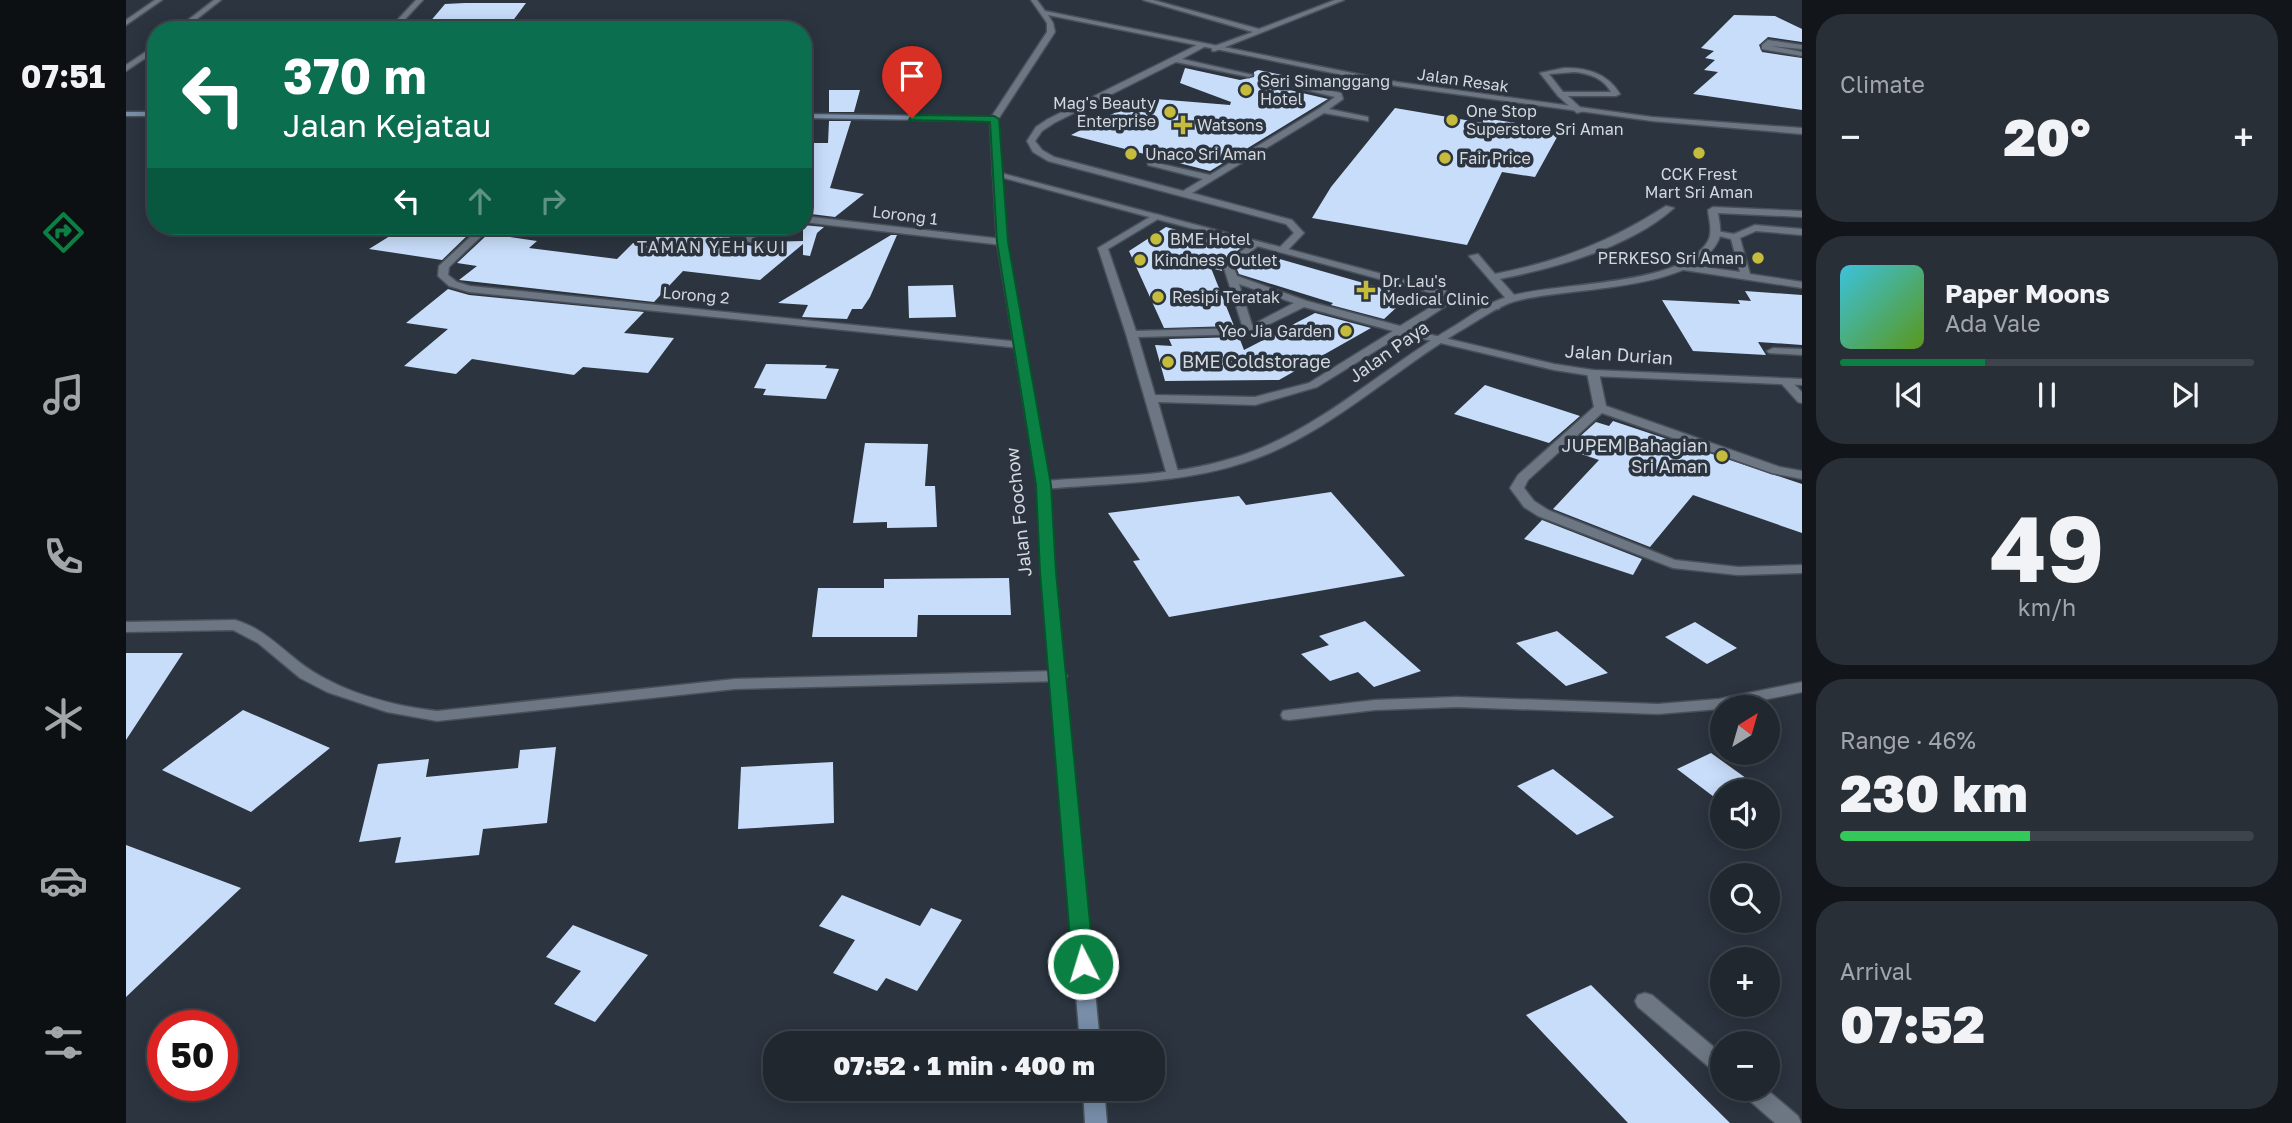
<!DOCTYPE html>
<html lang="en">
<head>
<meta charset="utf-8">
<style>
  body { margin:0; font-family:"Golos Text",sans-serif; background:#282f37; color:#f1f3f6; height:100vh; display:flex; flex-direction:column; font-size:26px; white-space:nowrap }
  * { box-sizing:border-box; margin:0 }
  p { font-size:23px; color:#a2a5aa }
  .icon { flex:none; width:38px; height:38px; fill:none; stroke:currentColor; stroke-width:2; stroke-linecap:round; stroke-linejoin:round }
  .map { position:relative; flex:1; overflow:hidden }
  .panel { display:flex; flex-direction:column; gap:14px; padding:14px; background:#12151a; width:490px }
  .panel>* { flex:none }
  .hud { position:absolute; left:21px; top:21px; width:665px; height:214px; border-radius:28px; box-shadow:0 4px 18px #0003,0 0 0 2px #3d444b; background:#0b6e4f; color:#fff; overflow:hidden }
  .needle { width:46px; rotate:37deg }
  .buttons { position:absolute; left:1584px; top:695px; display:grid; gap:14px }
  .buttons a { display:grid; place-items:center; width:70px; height:70px; border-radius:50%; background:#20272f; box-shadow:0 4px 18px #0003,0 0 0 2px #3d444b; font-size:35px }
  .speed { position:absolute; left:21px; top:1010px; display:flex; gap:14px; font-size:35px; font-weight:700; text-align:center }
  .speed>* { display:grid; place-content:center; width:91px; height:91px; border-radius:50%; background:#20272f; box-shadow:0 4px 18px #0003,0 0 0 2px #3d444b; line-height:1 }
  .speed .limit { border:10px solid #d22; background:#fff; color:#111 }
  .pin { position:absolute; display:grid; place-items:center; width:60px; height:60px; color:#fff; margin:-72px -30px; border-radius:50% 50% 50% 0; rotate:-45deg; box-shadow:0 0 7px #0007 }
  .pin .icon { rotate:45deg }
  .me { position:absolute; width:77px; margin:-38px; rotate:355deg; stroke-linejoin:round; filter:drop-shadow(0 0 5px #0008) }
  .turn { display:flex; align-items:center; gap:24px; height:147px; padding:0 21px; font-size:32px }
  .turn .icon { width:91px; height:91px; stroke-width:2.5 }
  .turn b { display:block; font-size:49px; line-height:60px }
  .lanes { display:flex; align-items:center; height:66px; padding:0 21px; background:#0003; justify-content:center; gap:35px; direction:ltr }
  .lanes .off { opacity:.35 }
  .big { font-size:52px; font-weight:800; line-height:1.1 }
  .panel .tile { flex:1; display:flex; flex-direction:column; justify-content:center; gap:10px; min-width:0; padding:0 24px; border-radius:28px; background:#282f37 }
  .panel .dial { align-items:center; gap:0 }
  .dial b { font-size:91px; line-height:1 }
  .song { display:flex; align-items:center; gap:21px }
  .cover { width:84px; height:84px; border-radius:10px; background:linear-gradient(135deg,hsl(190 70% 55%),hsl(90 70% 35%)) }
  .played { height:7px; border-radius:4px; background:linear-gradient(90deg,#0b8043 35%,#3d444b 35%) }
  .keys { display:flex; justify-content:space-around; direction:ltr }
  .heat { display:flex; justify-content:space-between; align-items:center; font-size:38px; direction:ltr }
  .charge { height:10px; border-radius:5px; background:linear-gradient(90deg,#34c759 46%,#3d444b 0) }
  .trip { position:absolute; left:637px; top:1031px; width:402px; height:70px; border-radius:28px; background:#20272f; box-shadow:0 4px 18px #0003,0 0 0 2px #3d444b; font-weight:800; line-height:70px; text-align:center }
  main { display:flex; flex:1; min-height:0 }
  .dock { display:flex; flex-direction:column; width:126px; justify-content:space-around; align-items:center; background:#0d1013; color:#a2a5aa }
  .dock .icon { width:49px; height:49px }
  .dock .on { color:#0b8043 }
  .dock b { font-size:32px; color:#f1f3f6 }
  .map>svg:first-child { display:block }
  .building { fill:#c8ddfa }
  .lines { fill:none; stroke-linecap:round; stroke-linejoin:round }
  .service-casing { stroke:#495059; stroke-width:3 }
  .minor-casing { stroke:#495059; stroke-width:3 }
  .tertiary-casing { stroke:#495059; stroke-width:3 }
  .secondary-casing { stroke:#495059; stroke-width:3 }
  .service { fill:#6d7784; fill-rule:evenodd }
  .minor { fill:#6d7784; fill-rule:evenodd }
  .tertiary { fill:#6d7784; fill-rule:evenodd }
  .secondary { fill:#778da8; fill-rule:evenodd }
  .route { fill:#0b8043; stroke:#07532c; stroke-width:2 }
  .poi-dot { fill:#c5bc3d; stroke:#2b343f; stroke-width:2.5 }
  .labels { text-anchor:middle; stroke-width:7; stroke-linejoin:round; paint-order:stroke }
  .far-street-label { font-size:16px; fill:#d3d8df; stroke:#2b343f }
  .far-poi-label { font-size:16px; fill:#d3d8df; stroke:#2b343f; text-anchor:start }
  .far-neighbourhood-label { font-size:16px; letter-spacing:2px; fill:#d3d8df; stroke:#2b343f }
  .street-label { font-size:18px; fill:#d3d8df; stroke:#2b343f }
  .poi-label { font-size:18px; fill:#d3d8df; stroke:#2b343f; text-anchor:start }
</style>
</head>
<body>
<main>
<nav class="dock">
<b>07:51</b>
<svg class="icon on" aria-label="directions" viewBox="0 0 24 24"><path d="M12 3l9 9-9 9-9-9zM9 14v-3h6M13 9l2 2-2 2"/></svg>
<svg class="icon" aria-label="music" viewBox="0 0 24 24"><path d="M9 18V5l10-2v13"/><circle cx="6" cy="18" r="3"/><circle cx="16" cy="16" r="3"/></svg>
<svg class="icon" aria-label="phone" viewBox="0 0 24 24"><path d="M5 4h4l2 5-3 2q2 4 5 5l2-3 5 2v4C11 20 4 13 5 4z"/></svg>
<svg class="icon" aria-label="climate" viewBox="0 0 24 24"><path d="M12 3v18M4 7l16 10M4 17L20 7"/></svg>
<svg class="icon" aria-label="car" viewBox="0 0 24 24"><path d="M5 17H2v-5l4-1 3-4h7l3 4 3 1v5h-3M9 17h6M6 11h13"/><circle cx="7" cy="17" r="2"/><circle cx="17" cy="17" r="2"/></svg>
<svg class="icon" aria-label="filters" viewBox="0 0 24 24"><path d="M4 7h16M4 17h16"/><circle cx="9" cy="7" r="2"/><circle cx="15" cy="17" r="2"/></svg>
</nav>
<div class="map">
<svg width="1676" height="1123" viewBox="0 0 1676 1123">
  <rect width="100%" height="100%" fill="#2b343f"/>
  <path class="building" d="M339,3H400L380,30H297L319,4Z
    M1608,15L1649,16L1676,29V42L1642,37L1633,45L1636,52L1676,58V110L1567,94L1592,72L1578,70L1589,60L1579,58L1588,51L1575,48Z
    M1059,68L1114,80L1128,77V72L1132,70L1176,79L1162,80L1159,89L1202,99L1084,171L945,135L1018,98L1104,105L1105,102L1054,83Z
    M703,90H734L728,112H703Z
    M1269,108L1357,123V118L1435,130L1409,177L1376,172L1341,245L1186,218L1205,187Z
    M703,121H725L704,188L738,194L709,217L677,213V143H702Z
    M677,225L698,227L691,233L684,256L677,255V244L634,280L557,271L528,302L333,280L351,266L331,263L362,234L411,241L403,248L491,259L507,243L528,245L533,226H605L603,242L627,246L631,242L677,241Z
    M280,226H309L346,231L316,260L243,249Z
    M1040,227L1115,248L1095,263L1096,271L1085,268L1108,326L1038,328L1003,251Z
    M765,235H771L744,297L736,309H726L721,319L676,317L682,305L652,303Z
    M1129,252L1283,296L1258,319L1205,305L1207,303L1113,274L1110,267Z
    M827,285L830,317L783,318L782,286Z
    M322,289L343,295L518,312L498,333L548,338L522,373L457,367L448,375L346,359L330,374L278,366L322,329L280,323Z
    M1619,291L1676,295V345L1632,342L1640,355L1567,351L1536,300L1614,304L1612,300L1625,301Z
    M1189,313L1245,328L1153,380L1039,381L1029,345L1046,346L1043,339L1113,337L1118,350Z
    M640,364L701,365L699,368L713,369L700,399L637,395L640,389L628,388Z
    M1359,385L1454,416L1423,443L1328,414Z
    M1487,421L1676,484V533L1567,495L1524,547L1427,509L1473,460L1440,449L1470,422L1483,426Z
    M739,443L802,444L799,486H809L811,527L761,528V522L727,523Z
    M1205,492L1279,576L1043,617L1007,561L1014,560L982,513L1113,496L1120,505Z
    M1416,520L1516,559L1507,575L1398,539Z
    M883,578L885,615H792L791,637H686L692,588H758V579Z
    M1239,621L1295,671L1248,687L1232,672L1204,681L1175,654L1203,645L1193,636Z
    M1569,622L1611,648L1581,664L1539,637Z
    M1431,631L1482,673L1440,686L1390,643Z
    M0,653H57L0,740Z
    M117,710L204,748L125,812L36,770Z
    M430,747L421,823L357,829L353,855L269,863L275,837L233,842L252,764L303,759L300,777L392,768L394,750Z
    M1585,753L1638,791H1596V803L1551,769Z
    M707,762L708,823L612,829L615,767Z
    M1427,769L1488,817L1451,835L1391,786Z
    M0,845L115,888L0,997Z
    M716,895L794,926L805,908L836,920L791,991L760,978L751,991L707,973L729,940L693,926Z
    M447,925L522,955L469,1022L428,1004L455,971L420,957Z
    M1465,985L1604,1123H1502L1400,1015Z"/>
  <g class="lines">
    <g class="service-casing">
      <path id="service" d="M29,0H36L0,25V20Z
        M88,0H95L57,30H49Z
        M1017,0H1027L1133,29L1209,0H1218L1089,51H1086V47L1127,32Z
        M1642,40L1676,45V49L1645,46L1676,52V56L1636,49V45Z
        M1073,44L1080,46L1056,59L1127,75L1123,77L1050,62L928,123L916,131L909,141L916,150L928,157L1057,191L1077,179L1022,165V161L1084,175L1194,108L1209,97L1164,86V82L1215,93L1217,99L1203,109L1242,117V121L1198,113L1066,193L1166,220L1178,233L1159,253L1150,251L1168,233L1160,224L922,161L907,152L901,141L910,127L922,119Z
        M30,45V51L0,71V65Z
        M1438,68C1462,68 1481,73 1494,94L1490,96H1442L1458,111L1451,113L1432,96L1414,73ZM1449,72C1464,74 1477,78 1485,92H1437L1423,74Z
        M1540,206L1548,208C1505,247 1429,268 1374,279L1390,297V301H1382L1343,256L1352,254L1369,274C1434,261 1484,242 1540,206Z
        M1029,214L1037,216L982,249L1010,331L1117,328L1097,265L1129,241L1134,244L1132,246L1107,266L1111,276L1181,301L1274,326L1326,294L1330,293L1335,296L1285,329L1314,337V341L1310,342L1277,334L1191,387L1129,405L1032,402L1052,472L1051,475H1041L1000,334L972,248ZM1113,284L1168,303L1126,325ZM1178,307L1267,331L1183,383L1129,397L1029,395L1012,337L1123,334Z
        M1629,225L1676,229V235L1630,231L1614,238L1624,274L1676,282V288L1558,270L1553,267L1558,264L1614,272L1605,239L1585,234L1590,231L1608,234Z
        M1647,348L1676,349V355L1643,353L1641,351Z
        M1467,370L1473,373L1480,406L1654,467L1676,471V479L1646,473L1476,413L1402,480L1398,488L1408,501L1422,510L1549,560L1612,567L1676,565V573L1612,575L1547,568L1412,516L1398,507L1384,488L1392,475L1468,407L1461,373Z
        M1660,379L1664,380L1676,392V403L1672,402L1654,382Z
        M1519,993L1526,995L1596,1054V1075L1589,1072L1512,1007L1509,1001L1512,995Z
        M1613,1088H1639L1672,1116L1675,1123H1649L1616,1094Z"/>
    </g>
    <g class="minor-casing">
      <path id="minor" d="M266,26L268,29H192L195,27Z
        M867,171L1373,305L1374,307L1373,309H1365L867,175Z
        M677,216L876,239L881,242L876,245L677,222Z
        M356,226H366L323,267L322,275L331,282L344,286L894,342L900,345L894,348L343,292L323,286L312,276L313,266Z
        M622,226H632L628,243L620,241Z
        M1310,336L1428,364L1467,370L1676,379V385L1467,376L1428,370L1306,341L1304,339Z
        M109,620C141,629 160,655 186,671C222,694 269,706 311,711L609,679L933,671L938,672L941,676L938,680L933,681L609,689L311,721L261,712L201,692L174,678L132,643L107,630L0,632V622Z
        M1676,682V692L1593,709L1532,714L1331,707L1249,710L1163,720L1157,719L1155,715L1157,711L1163,710L1249,700L1331,697L1532,704L1593,699Z"/>
    </g>
    <g class="tertiary-casing">
      <path id="tertiary" d="M290,0H297L269,30H262Z
        M905,0H911L919,11L1271,82L1526,117L1676,128V134L1526,121L1271,86L922,15L927,23L929,32L871,121H865L864,119L921,32V23Z
        M1587,207L1676,211V217L1592,213C1593,221 1596,231 1593,239C1571,292 1439,287 1390,301C1371,306 1352,321 1334,331C1262,374 1199,437 1117,463C1053,484 983,483 917,489L911,485L917,481C980,476 1047,477 1107,458C1191,433 1256,368 1330,325C1346,315 1363,302 1381,297C1431,281 1554,288 1582,241C1587,232 1583,220 1582,210Z"/>
    </g>
    <g class="secondary-casing">
      <path id="secondary" d="M0,112H30V116H0Z
        M677,114L868,117L872,119L881,242L923,485L929,571L974,1043H954L915,571L911,485L871,242L864,121L677,118Z
        M957,1088H978L981,1123H959Z"/>
    </g>
    <use href="#service" class="service"/>
    <use href="#minor" class="minor"/>
    <use href="#tertiary" class="tertiary"/>
    <use href="#secondary" class="secondary"/>
  </g>
  <path class="route" d="M786,115L868,116L873,119L882,242L925,485L930,572L968,964L965,971L957,973L949,971L946,964L914,572L910,485L871,242L864,122L783,120Z"/>
  <g class="poi-dot">
    <circle cx="1120" cy="90" r="7"/>
    <circle cx="1044" cy="112" r="7"/>
    <circle cx="1326" cy="120" r="7"/>
    <path d="M1053.5 114.5h7v7h7v7h-7v7h-7v-7h-7v-7h7z"/>
    <circle cx="1573" cy="153" r="7"/>
    <circle cx="1005" cy="154" r="7"/>
    <circle cx="1319" cy="158" r="7"/>
    <circle cx="1030" cy="239" r="7"/>
    <circle cx="1632" cy="258" r="7"/>
    <circle cx="1014" cy="260" r="7"/>
    <path d="M1236.5 279.5h7v7h7v7h-7v7h-7v-7h-7v-7h7z"/>
    <circle cx="1032" cy="297" r="7"/>
    <circle cx="1220" cy="331" r="7"/>
    <circle cx="1042" cy="362" r="7"/>
    <circle cx="1596" cy="456" r="7"/>
  </g>
  <g class="labels">
    <g class="far-street-label">
      <text transform="translate(1337 80) rotate(8)" y="6">Jalan Resak</text>
      <text transform="translate(779 215) rotate(7)" y="6">Lorong 1</text>
      <text transform="translate(570 295) rotate(5)" y="6">Lorong 2</text>
    </g>
    <g class="far-poi-label">
      <text x="1134" y="87">Seri Simanggang<tspan x="1134" dy="18">Hotel</tspan></text>
      <text x="1030" y="109" text-anchor="end">Mag's Beauty<tspan x="1030" dy="18">Enterprise</tspan></text>
      <text x="1340" y="117">One Stop<tspan x="1340" dy="18">Superstore Sri Aman</tspan></text>
      <text x="1071" y="131">Watsons</text>
      <text x="1019" y="160">Unaco Sri Aman</text>
      <text x="1333" y="164">Fair Price</text>
      <text x="1573" y="180" text-anchor="middle">CCK Frest<tspan x="1573" dy="18">Mart Sri Aman</tspan></text>
      <text x="1044" y="245">BME Hotel</text>
      <text x="1618" y="264" text-anchor="end">PERKESO Sri Aman</text>
      <text x="1028" y="266">Kindness Outlet</text>
      <text x="1256" y="287">Dr. Lau's<tspan x="1256" dy="18">Medical Clinic</tspan></text>
      <text x="1046" y="303">Resipi Teratak</text>
      <text x="1206" y="337" text-anchor="end">Yeo Jia Garden</text>
    </g>
    <g class="far-neighbourhood-label">
      <text x="586" y="253">TAMAN YEH KUI</text>
    </g>
    <g class="street-label">
      <text transform="translate(1263 352) rotate(-35)" y="6">Jalan Paya</text>
      <text transform="translate(1493 355) rotate(4)" y="6">Jalan Durian</text>
      <text transform="translate(893 512) rotate(-96)" y="6">Jalan Foochow</text>
    </g>
    <g class="poi-label">
      <text x="1056" y="368">BME Coldstorage</text>
      <text x="1582" y="452" text-anchor="end">JUPEM Bahagian<tspan x="1582" dy="21">Sri Aman</tspan></text>
    </g>
  </g>
</svg>
<div class="buttons">
<a><svg class="needle" viewBox="-14 -14 28 28"><path d="M0-13l5 13h-10z" fill="#e53935"/><path d="M0 13l5-13h-10z" fill="#a2a5aa"/></svg></a>
<a><svg class="icon" aria-label="sound" viewBox="0 0 24 24"><path d="M4 9h4l5-4v14l-5-4H4zM17 9q2 3 0 6"/></svg></a>
<a><svg class="icon" aria-label="search" viewBox="0 0 24 24"><circle cx="10" cy="10" r="6"/><path d="M15 15l6 6"/></svg></a>
<a>+</a>
<a>−</a>
</div>
<div class="speed"><div class="limit">50</div></div>
<div class="pin" style="left:786px;top:118px;background:#d93025"><svg class="icon" aria-label="arrive" viewBox="0 0 24 24"><path d="M6 21V4h12l-3 4 3 4H6"/></svg></div>
<svg class="me" style="left:957px;top:964px" viewBox="-20 -20 40 40"><circle r="17" fill="#0b8043" stroke="#fff" stroke-width="3"/><path d="M0-11L8 9 0 5-8 9z" fill="#fff"/></svg>
<div class="trip">07:52 · 1 min · 400 m</div>
<div class="hud">
<div class="turn"><svg class="icon" aria-label="left" viewBox="0 0 24 24"><path d="M17 20v-9H6M10 6l-5 5 5 5"/></svg><div><b>370 m</b>Jalan Kejatau</div></div>
<div class="lanes"><svg class="icon" aria-label="left" viewBox="0 0 24 24"><path d="M17 20v-9H6M10 6l-5 5 5 5"/></svg><svg class="icon off" aria-label="ahead" viewBox="0 0 24 24"><path d="M12 20V5M6 11l6-6 6 6"/></svg><svg class="icon off" aria-label="right" viewBox="0 0 24 24"><path d="M7 20v-9h11M14 6l5 5-5 5"/></svg></div>
</div>
</div>
<section class="panel">
<div class="tile"><p>Climate</p>
<div class="heat"><a>−</a><b class="big">20°</b><a>+</a></div>
</div>
<div class="tile">
<div class="song"><i class="cover"></i><div><b>Paper Moons</b><p>Ada Vale</p></div></div>
<div class="played"></div>
<div class="keys"><svg class="icon" aria-label="previous" viewBox="0 0 24 24"><path d="M18 5L8 12l10 7zM5 5v14"/></svg><svg class="icon" aria-label="pause" viewBox="0 0 24 24"><path d="M8 5v14M16 5v14"/></svg><svg class="icon" aria-label="next" viewBox="0 0 24 24"><path d="M6 5l10 7-10 7zM19 5v14"/></svg></div>
</div>
<div class="tile dial"><b>49</b><p>km/h</p></div>
<div class="tile"><p>Range · 46%</p><b class="big">230 km</b><div class="charge"></div></div>
<div class="tile"><p>Arrival</p><b class="big">07:52</b></div>
</section>
</main>
</body>
</html>
